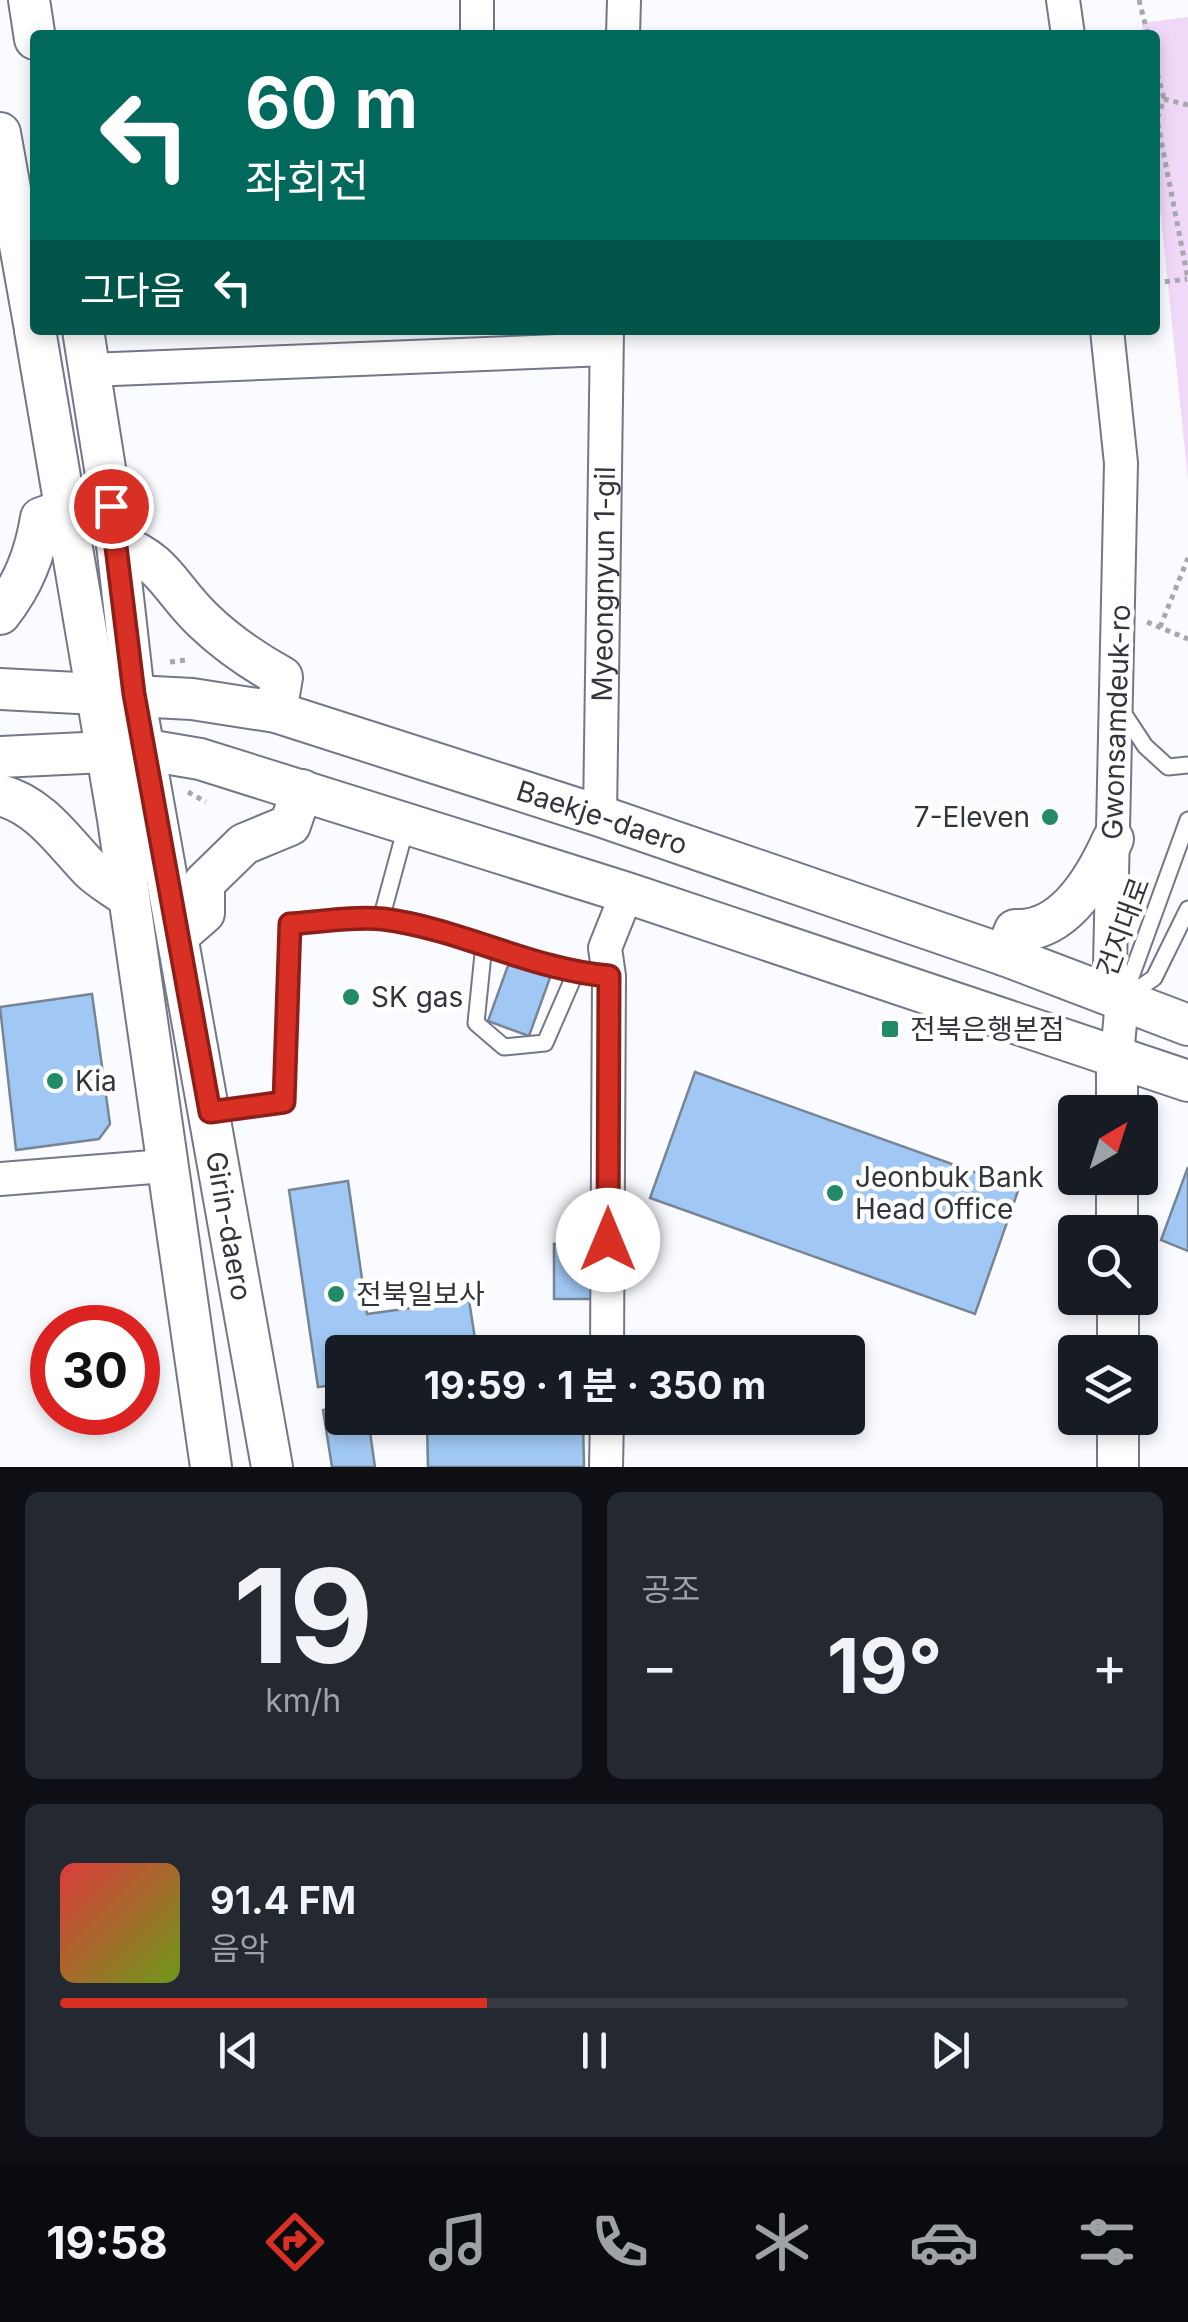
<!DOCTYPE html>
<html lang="ko">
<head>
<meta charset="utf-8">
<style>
  body { margin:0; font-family:Inter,"Noto Sans KR",sans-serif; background:#242831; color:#f1f3f6; height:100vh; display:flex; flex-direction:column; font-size:38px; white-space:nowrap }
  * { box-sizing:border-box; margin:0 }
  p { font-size:32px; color:#9ea1a6 }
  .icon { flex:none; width:55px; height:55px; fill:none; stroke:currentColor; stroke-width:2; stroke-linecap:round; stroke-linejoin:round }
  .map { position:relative; height:1467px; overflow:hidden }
  .panel { display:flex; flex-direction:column; gap:25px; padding:25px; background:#0d0f14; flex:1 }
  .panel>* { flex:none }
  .top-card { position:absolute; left:30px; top:30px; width:1130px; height:305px; border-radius:10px; box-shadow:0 5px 15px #0003; background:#00695c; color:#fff; overflow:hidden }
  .needle { width:65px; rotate:39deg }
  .tools { position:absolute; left:1058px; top:1095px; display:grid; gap:20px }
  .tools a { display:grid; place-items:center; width:100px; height:100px; border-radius:10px; background:#171b24; box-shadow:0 5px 15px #0003; font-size:50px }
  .speed { position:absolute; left:30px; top:1305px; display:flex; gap:20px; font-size:50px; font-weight:700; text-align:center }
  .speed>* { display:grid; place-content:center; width:130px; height:130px; border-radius:50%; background:#171b24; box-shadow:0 5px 15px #0003; line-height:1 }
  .speed .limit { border:15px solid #d22; background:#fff; color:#111 }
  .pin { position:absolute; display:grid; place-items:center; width:85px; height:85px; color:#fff; margin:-42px; border:5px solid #fff; border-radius:50%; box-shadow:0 2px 10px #0007 }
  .me { position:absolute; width:110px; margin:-55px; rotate:0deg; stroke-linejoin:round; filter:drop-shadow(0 0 8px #0008) }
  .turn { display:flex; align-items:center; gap:35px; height:210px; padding:0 50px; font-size:45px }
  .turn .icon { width:130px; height:130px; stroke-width:2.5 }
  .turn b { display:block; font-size:70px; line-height:85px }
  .then { display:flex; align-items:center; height:95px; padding:0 50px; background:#0003; gap:20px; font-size:38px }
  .big { font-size:75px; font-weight:700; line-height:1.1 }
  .panel .card { flex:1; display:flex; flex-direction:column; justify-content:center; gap:15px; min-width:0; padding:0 35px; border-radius:15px; background:#242831 }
  .panel .dial { align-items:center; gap:0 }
  .dial b { font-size:130px; line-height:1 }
  .song { display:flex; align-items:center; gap:30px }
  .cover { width:120px; height:120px; border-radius:15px; background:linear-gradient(135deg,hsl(0 70% 55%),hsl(80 70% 35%)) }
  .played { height:10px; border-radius:5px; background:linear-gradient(90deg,#d93025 40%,#363941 40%) }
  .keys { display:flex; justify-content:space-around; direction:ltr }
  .heat { display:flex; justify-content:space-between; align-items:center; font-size:55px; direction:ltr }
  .panel .tiles { flex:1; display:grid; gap:25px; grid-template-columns:1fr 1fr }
  .card:last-child { grid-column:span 2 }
  .trip { position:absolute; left:325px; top:1335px; width:540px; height:100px; border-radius:10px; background:#171b24; box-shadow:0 5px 15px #0003; font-weight:700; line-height:100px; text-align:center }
  .tabs { display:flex; height:160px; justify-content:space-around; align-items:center; background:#090b0e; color:#9ea1a6 }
  .tabs .icon { width:70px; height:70px }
  .tabs .active { color:#d93025 }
  .tabs b { font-size:45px; color:#f1f3f6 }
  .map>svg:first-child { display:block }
  .green { fill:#f0d8f9 }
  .building { fill:#a1c8f4; stroke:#788594; stroke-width:2.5 }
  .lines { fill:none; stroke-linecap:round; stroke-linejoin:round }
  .service-casing { stroke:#737788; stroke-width:19 }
  .minor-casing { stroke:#737788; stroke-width:36 }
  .tertiary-casing { stroke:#737788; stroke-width:44 }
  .path { stroke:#a6a8ae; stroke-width:5; stroke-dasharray:5 5; stroke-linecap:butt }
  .service { stroke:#fff; stroke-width:15 }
  .minor { stroke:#fff; stroke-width:32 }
  .tertiary { stroke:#fff; stroke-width:40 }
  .route-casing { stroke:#8d1f18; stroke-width:25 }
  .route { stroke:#d93025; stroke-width:18 }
  .poi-dot { fill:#228a67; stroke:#fff; stroke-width:4 }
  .labels { text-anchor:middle; stroke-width:9; stroke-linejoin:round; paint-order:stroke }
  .street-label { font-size:28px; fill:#33353d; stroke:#fff }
  .poi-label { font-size:28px; fill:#33353d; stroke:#fff; text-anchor:start }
</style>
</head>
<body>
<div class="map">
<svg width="1188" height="1467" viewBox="0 0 1188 1467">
  <rect width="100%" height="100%" fill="#fafbff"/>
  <path class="green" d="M1188,17V480L1155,159V35H1143L1142,23Z"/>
  <path class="building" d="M510,960L551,975L529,1036L488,1021Z
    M92,994L110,1124L99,1139L16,1150L0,1007Z
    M695,1072L1019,1188L975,1314L650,1198Z
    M1188,1167V1251L1161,1240Z
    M348,1181L367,1314L469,1300L477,1352H342V1384L318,1387L289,1190Z
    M554,1244H598V1299H554Z
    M342,1407V1418H368L375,1467H332L323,1410Z
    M583,1421L584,1467H428L427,1423Z"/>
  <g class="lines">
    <g class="service-casing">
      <path id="service" d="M1120,708L1145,746L1168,767L1188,765
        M381,919L406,827
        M484,944L575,974L609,976
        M1124,996L1188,820
        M1126,997L1154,978L1188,909
        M210,1112L285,1102L290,924L381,919L484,944L476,1023L504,1047L545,1043L575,974"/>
    </g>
    <g class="minor-casing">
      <g id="minor">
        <path d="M477,0V35"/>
        <path d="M1063,0L1068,35"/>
        <path d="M623,35L624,0"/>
        <path d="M1107,330L1121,463L1110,966L1122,1000L1117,1057"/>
        <path d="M89,370L606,349"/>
        <path id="s1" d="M600,816L607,330"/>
        <path d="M0,1179L165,1166"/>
        <path d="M607,1352L609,976L605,948L627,893"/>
        <path d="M606,1467L607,1418"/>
      </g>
    </g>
    <g class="tertiary-casing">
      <g id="tertiary">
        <path d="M29,0L35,39"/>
        <path d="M0,133L35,329"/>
        <path d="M35,330L118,819L211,1467"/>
        <path id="s2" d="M83,330L117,544L134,695L272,1467"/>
        <path d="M117,544C166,562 169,588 204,621C228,644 253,661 282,677L276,712"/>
        <path d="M0,614C23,585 35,555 41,518L67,509"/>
        <path id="s3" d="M0,689L192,699L276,712L600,816L1004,955L1188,1025"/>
        <path d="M0,757L147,750L200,759L627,893L1188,1081"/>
        <path d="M0,795C41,806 63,841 90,869C101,880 116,888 128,897"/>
        <path d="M180,934L204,913V883L244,844L290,825L302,790"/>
        <path d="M1004,955L1015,930C1064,933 1095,879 1113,839"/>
        <path d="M1117,1057V1112"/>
        <path d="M1117,1178V1232"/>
        <path d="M1118,1298V1352"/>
        <path d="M1118,1418V1467"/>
      </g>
    </g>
    <path class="path" d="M1139,0L1148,35
      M1155,64L1164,99
      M1188,105L1164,99L1157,119L1188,279
      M1155,283L1187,279
      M1147,622L1188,639
      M1160,627L1188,558
      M170,662L187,660
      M188,792L206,802"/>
    <use href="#service" class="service"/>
    <use href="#minor" class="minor"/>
    <use href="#tertiary" class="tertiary"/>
  </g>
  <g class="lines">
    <g class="route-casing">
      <path id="route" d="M111,506L134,694L210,1112L284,1102L290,924C319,922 353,916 383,919C461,929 532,970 609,976L608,1240"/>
    </g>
    <use href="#route" class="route"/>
  </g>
  <g class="poi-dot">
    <circle cx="1050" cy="817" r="10"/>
    <circle cx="351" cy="997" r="10"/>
    <rect x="880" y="1019" width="20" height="20" rx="5"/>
    <circle cx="55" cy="1081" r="10"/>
    <circle cx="835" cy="1193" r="10"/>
    <circle cx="336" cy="1294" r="10"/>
  </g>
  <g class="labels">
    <g class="street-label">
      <text dy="10" stroke="none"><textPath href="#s1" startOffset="232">Myeongnyun 1-gil</textPath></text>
      <text transform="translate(1116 722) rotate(-88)" y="10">Gwonsamdeuk-ro</text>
      <text dy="10" stroke="none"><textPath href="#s3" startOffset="620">Baekje-daero</textPath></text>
      <text transform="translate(1123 927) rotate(-70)" y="10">건지대로</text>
      <text dy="10" stroke="none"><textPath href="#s2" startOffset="908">Girin-daero</textPath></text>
    </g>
    <g class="poi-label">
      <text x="1030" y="827" text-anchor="end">7-Eleven</text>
      <text x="371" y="1007">SK gas</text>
      <text x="910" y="1039">전북은행본점</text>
      <text x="75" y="1091">Kia</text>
      <text x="855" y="1187">Jeonbuk Bank<tspan x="855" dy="32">Head Office</tspan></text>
      <text x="356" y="1304">전북일보사</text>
    </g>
  </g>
</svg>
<div class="tools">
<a><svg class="needle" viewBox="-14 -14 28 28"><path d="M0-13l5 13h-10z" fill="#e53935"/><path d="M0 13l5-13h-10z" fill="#9ea1a6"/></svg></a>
<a><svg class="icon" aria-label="search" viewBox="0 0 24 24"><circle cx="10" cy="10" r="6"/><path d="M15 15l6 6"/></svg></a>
<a><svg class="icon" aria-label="layers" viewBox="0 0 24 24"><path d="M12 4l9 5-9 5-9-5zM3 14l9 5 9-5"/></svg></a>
</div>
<div class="speed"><div class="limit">30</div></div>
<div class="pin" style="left:111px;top:506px;background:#d93025"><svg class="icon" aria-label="arrive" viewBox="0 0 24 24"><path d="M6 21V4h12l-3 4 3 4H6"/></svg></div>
<svg class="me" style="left:608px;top:1240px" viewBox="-20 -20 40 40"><circle r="19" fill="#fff"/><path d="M0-13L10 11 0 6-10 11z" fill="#d93025"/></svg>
<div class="trip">19:59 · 1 분 · 350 m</div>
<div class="top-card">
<div class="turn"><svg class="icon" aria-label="left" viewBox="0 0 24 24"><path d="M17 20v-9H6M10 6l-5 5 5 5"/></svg><div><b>60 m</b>좌회전</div></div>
<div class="then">그다음<svg class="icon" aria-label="left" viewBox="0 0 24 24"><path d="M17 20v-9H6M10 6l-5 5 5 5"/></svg></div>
</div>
</div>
<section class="panel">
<div class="tiles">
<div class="card dial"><b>19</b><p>km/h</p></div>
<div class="card"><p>공조</p>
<div class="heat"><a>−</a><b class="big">19°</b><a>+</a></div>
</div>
<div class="card">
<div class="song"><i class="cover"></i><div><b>91.4 FM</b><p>음악</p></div></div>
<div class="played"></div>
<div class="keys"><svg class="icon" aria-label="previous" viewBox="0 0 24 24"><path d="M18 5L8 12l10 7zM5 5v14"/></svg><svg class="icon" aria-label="pause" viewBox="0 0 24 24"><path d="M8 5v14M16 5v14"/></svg><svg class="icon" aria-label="next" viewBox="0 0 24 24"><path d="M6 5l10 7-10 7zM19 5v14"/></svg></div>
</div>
</div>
</section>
<nav class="tabs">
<b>19:58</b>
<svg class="icon active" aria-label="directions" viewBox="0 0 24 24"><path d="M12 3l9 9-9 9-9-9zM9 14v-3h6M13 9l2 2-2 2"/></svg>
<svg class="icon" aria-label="music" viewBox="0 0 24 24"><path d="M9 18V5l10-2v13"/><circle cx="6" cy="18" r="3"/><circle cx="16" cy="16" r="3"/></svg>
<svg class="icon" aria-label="phone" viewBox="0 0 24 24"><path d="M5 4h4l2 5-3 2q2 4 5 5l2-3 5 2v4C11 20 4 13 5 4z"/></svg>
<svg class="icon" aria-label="climate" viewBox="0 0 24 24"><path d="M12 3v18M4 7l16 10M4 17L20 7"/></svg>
<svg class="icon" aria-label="car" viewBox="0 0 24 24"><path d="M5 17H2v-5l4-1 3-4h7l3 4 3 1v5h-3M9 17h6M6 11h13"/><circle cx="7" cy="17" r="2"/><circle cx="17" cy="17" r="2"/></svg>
<svg class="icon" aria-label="filters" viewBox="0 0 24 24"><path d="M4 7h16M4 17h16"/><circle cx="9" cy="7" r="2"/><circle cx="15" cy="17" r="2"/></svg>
</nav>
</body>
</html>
